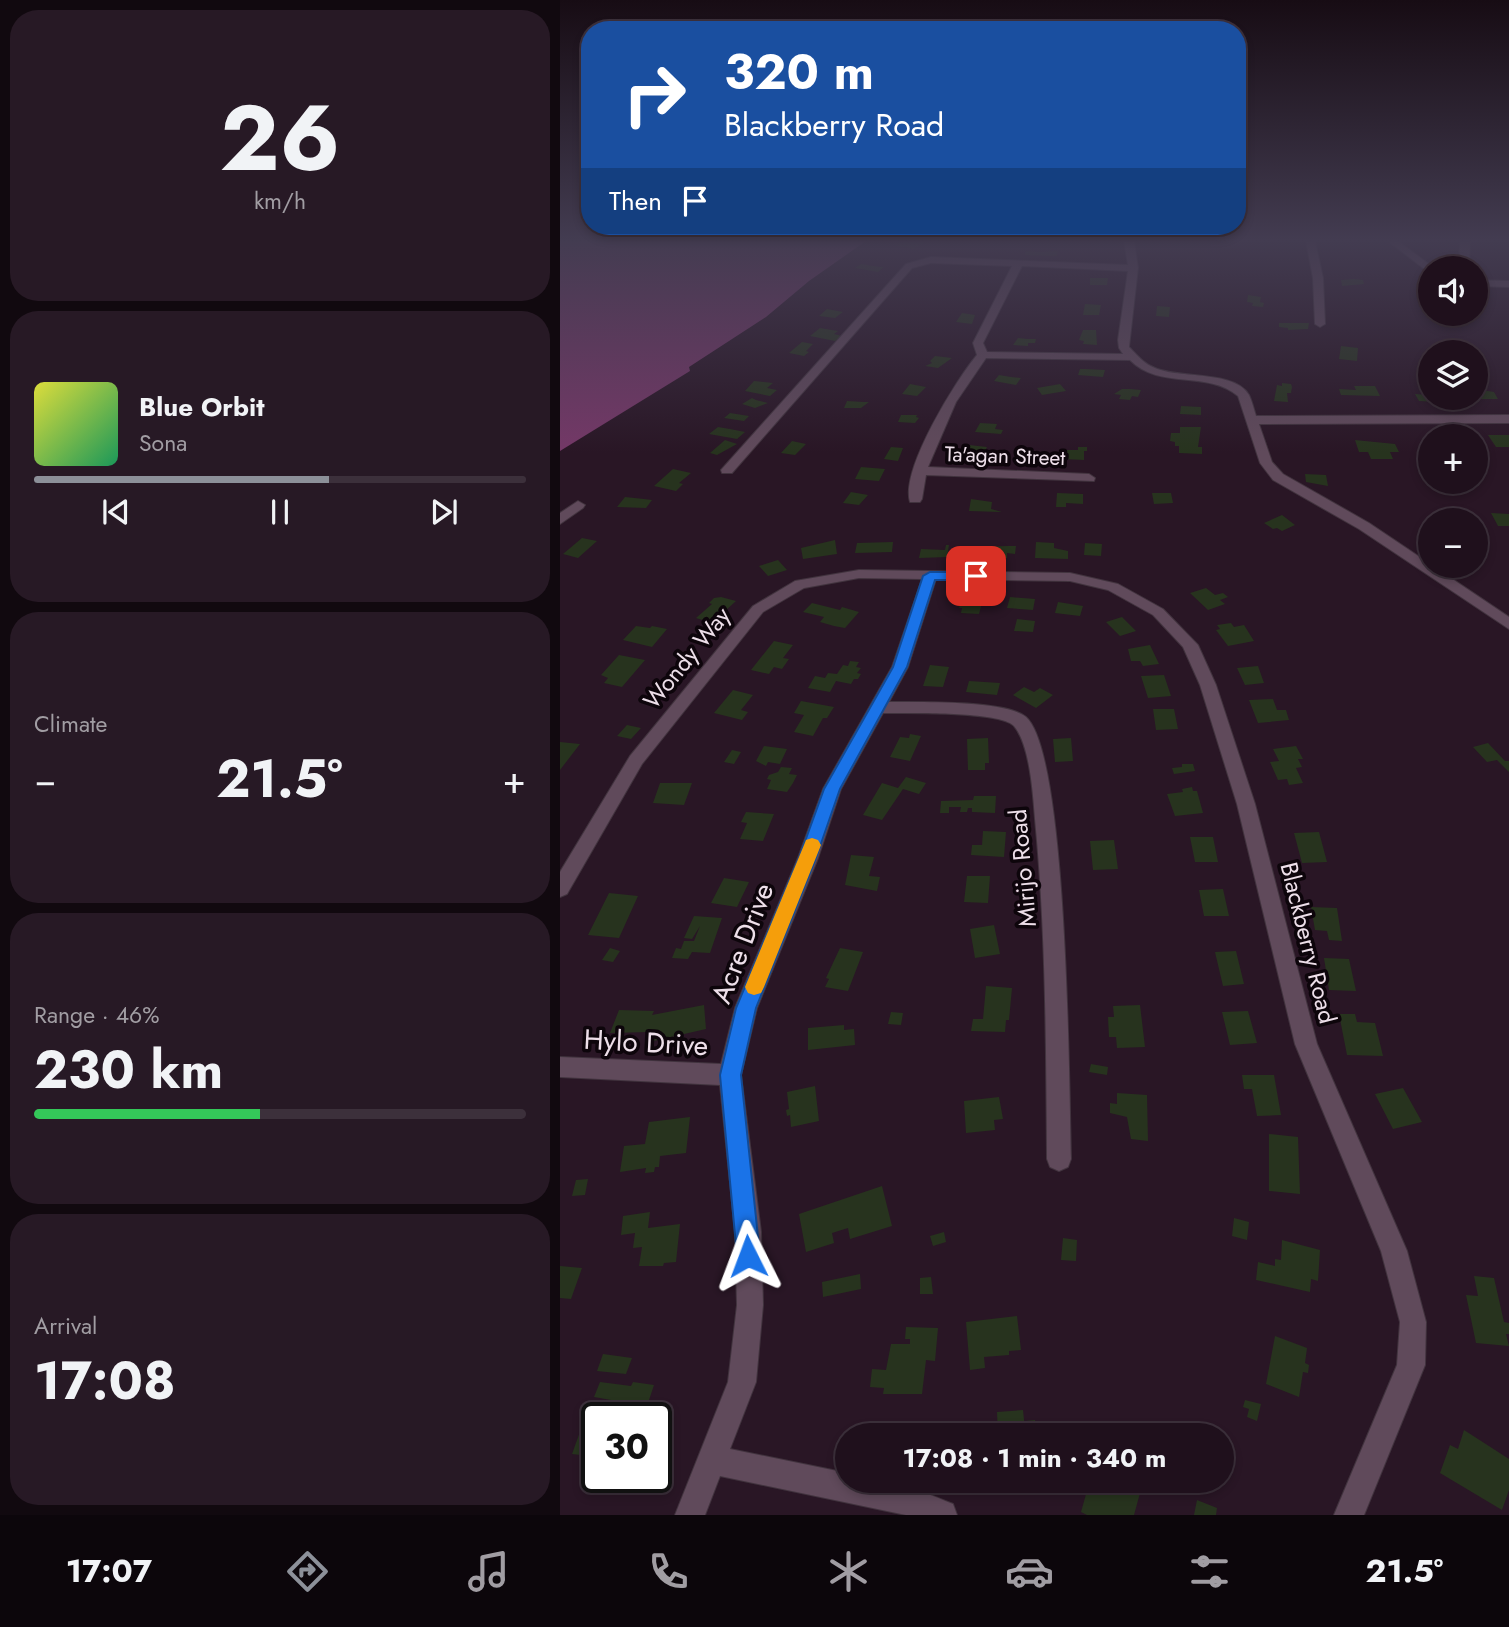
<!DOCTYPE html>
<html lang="en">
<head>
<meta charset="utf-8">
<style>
  body { margin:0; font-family:Jost,sans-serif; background:#271925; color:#f1f3f6; height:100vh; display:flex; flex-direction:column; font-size:26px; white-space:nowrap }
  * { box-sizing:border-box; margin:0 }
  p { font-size:23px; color:#a19da3 }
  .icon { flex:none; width:38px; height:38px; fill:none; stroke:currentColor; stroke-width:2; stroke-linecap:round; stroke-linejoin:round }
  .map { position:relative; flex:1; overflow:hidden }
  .drawer { display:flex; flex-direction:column; gap:10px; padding:10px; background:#11090f; width:560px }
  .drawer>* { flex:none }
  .hud { position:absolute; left:21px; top:21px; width:665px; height:214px; border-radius:28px; box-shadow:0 4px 10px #0003,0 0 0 2px #3c303b; background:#1a4fa0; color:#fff; overflow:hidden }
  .buttons { position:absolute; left:858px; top:256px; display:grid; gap:14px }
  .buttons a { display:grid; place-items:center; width:70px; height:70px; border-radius:50%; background:#1f101c; box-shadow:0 4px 10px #0003,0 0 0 2px #3c303b; font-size:35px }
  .speed { position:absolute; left:21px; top:1402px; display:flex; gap:14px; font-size:35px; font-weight:700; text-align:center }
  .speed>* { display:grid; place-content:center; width:91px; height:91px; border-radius:50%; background:#1f101c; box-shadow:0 4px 10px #0003,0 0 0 2px #3c303b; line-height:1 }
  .speed .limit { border:4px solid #111; border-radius:10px; background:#fff; color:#111 }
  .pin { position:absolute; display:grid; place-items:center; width:60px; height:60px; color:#fff; margin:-30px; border-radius:14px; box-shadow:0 4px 10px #0006 }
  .me { position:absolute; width:77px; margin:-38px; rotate:357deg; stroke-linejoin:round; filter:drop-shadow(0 0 5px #0008) }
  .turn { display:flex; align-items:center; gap:24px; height:147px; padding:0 28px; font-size:32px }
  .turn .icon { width:91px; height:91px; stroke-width:2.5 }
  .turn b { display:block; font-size:49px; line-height:60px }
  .then { display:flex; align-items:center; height:66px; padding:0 28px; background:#0003; gap:14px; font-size:26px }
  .big { font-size:52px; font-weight:700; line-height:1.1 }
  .drawer .widget { flex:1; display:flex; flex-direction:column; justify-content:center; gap:10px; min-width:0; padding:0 24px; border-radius:28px; background:#271925 }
  .drawer .dial { align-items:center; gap:0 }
  .dial b { font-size:91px; line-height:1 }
  .song { display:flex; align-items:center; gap:21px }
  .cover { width:84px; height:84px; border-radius:10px; background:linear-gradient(135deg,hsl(60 70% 55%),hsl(150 70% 35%)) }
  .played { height:7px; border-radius:4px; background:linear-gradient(90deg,#8c9099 60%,#3c303b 60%) }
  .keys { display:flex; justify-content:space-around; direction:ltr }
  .heat { display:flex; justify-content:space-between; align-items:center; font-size:38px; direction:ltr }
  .charge { height:10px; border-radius:5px; background:linear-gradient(90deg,#34c759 46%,#3c303b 0) }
  .trip { position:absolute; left:275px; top:1423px; width:399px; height:70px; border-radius:35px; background:#1f101c; box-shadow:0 4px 10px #0003,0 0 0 2px #3c303b; font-weight:700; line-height:70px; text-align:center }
  .tabs { display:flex; height:112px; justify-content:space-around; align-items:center; background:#0c060b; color:#a19da3 }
  .tabs .icon { width:49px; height:49px }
  .tabs .on { color:#8c9099 }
  .tabs b { font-size:32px; color:#f1f3f6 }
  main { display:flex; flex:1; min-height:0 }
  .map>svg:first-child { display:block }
  .water { fill:#743867 }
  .building { fill:#27331e }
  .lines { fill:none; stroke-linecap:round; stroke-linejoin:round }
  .street-casing { stroke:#41333e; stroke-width:2 }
  .street { fill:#604a5b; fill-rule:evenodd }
  .route { fill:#1a73e8; stroke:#114b97; stroke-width:2 }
  .slow { fill:#f59e0b }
  .labels { text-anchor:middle; stroke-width:7; stroke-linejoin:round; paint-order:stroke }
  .far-street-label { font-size:21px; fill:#eddfe9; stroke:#0d050b }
  .street-label { font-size:24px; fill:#eddfe9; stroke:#0d050b }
  .near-street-label { font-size:28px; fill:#eddfe9; stroke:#0d050b }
</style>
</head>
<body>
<main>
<section class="drawer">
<div class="widget dial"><b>26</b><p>km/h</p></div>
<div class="widget">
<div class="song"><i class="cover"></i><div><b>Blue Orbit</b><p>Sona</p></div></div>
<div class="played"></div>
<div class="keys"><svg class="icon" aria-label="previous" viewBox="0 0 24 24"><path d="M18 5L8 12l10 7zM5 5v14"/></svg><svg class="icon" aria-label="pause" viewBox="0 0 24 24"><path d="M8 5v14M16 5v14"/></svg><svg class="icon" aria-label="next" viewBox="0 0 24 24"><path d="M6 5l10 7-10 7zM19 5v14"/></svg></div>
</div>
<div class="widget"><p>Climate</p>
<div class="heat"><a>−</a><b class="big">21.5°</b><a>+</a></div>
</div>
<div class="widget"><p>Range · 46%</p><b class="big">230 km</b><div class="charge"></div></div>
<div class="widget"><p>Arrival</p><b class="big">17:08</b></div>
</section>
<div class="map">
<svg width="949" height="1515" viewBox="0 0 949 1515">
  <rect width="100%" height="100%" fill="#291625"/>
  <path class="water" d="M0,241H306L249,281L206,317L129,367L130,371L0,451Z"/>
  <path class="building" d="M347,241H360L364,242L354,249L334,245Z
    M466,251L480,252L498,251L497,256L465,255Z
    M301,264L320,267H324L318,272L295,268Z
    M530,278H548L547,285H530Z
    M794,279L803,280L804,284L782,286L781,280Z
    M688,295L701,297L700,302L704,303L703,307L692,306L693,303L687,302Z
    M525,304L541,305L539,315H523Z
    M597,306L610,307L609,317L596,316Z
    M267,309L283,312L275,318L259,316Z
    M402,313L415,315L412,324L396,322Z
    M719,323H749L748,329L728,330V328L719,327Z
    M260,328L278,331L274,334L282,336L275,341L250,336Z
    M523,330H536L537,345L523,344L524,341L519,340Z
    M458,338L468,339H476L475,343H468V346L453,345Z
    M242,342L253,344L246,351L249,352L244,356L229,353Z
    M781,346L798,348L797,361L779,359Z
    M375,356L392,358L378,368L365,366L372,363L370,361Z
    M520,369H526L545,370L543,377L518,375Z
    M439,375L451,377L461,378L456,385L434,381Z
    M194,381L213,383L207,388L217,390L210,396L185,391Z
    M722,383L731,384L732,387L731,393H727L728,402L714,401L717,385L722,386Z
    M350,384L366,387L357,396L342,394Z
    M500,384L506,391L482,395L477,388Z
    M794,386H815L820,396L781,395L779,389L796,390Z
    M562,389H570L581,390L578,397L572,396L570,400L559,399L561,395L554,394Z
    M915,389L934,392L938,399H915Z
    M855,394L870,395V397H878L880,402L859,401Z
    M192,398L196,400L208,403L195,408L182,404Z
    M287,401L304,402H309L301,408H284Z
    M621,406L641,407V415L620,414Z
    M170,413L189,416L184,421L164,418Z
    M341,415H357L356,417L359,418L355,423L338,422Z
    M420,423L437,424L435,429L443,430L441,434L415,432Z
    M158,427L170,429L185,432L177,439L149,434Z
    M620,427H641L638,447H642V454L619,453V446H615V442L610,441L611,433H620Z
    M928,435H949V447H936Z
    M165,440L177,444L157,455L150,453Z
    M795,440L835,444L839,452H830L833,459H811L808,452H799Z
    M232,441L246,444L235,455L221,453Z
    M409,445L427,447L422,457L404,455Z
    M331,447L343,448L338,461L324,459Z
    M518,447H527V451H524V460L503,459L504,450H518Z
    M301,467L325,469L319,481L295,479Z
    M113,469L131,473L119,483L123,484L116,491L94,486Z
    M745,474L766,475L768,486L746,482Z
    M291,492L308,495L299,505L283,503Z
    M497,493L523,494V504L506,503V507H496Z
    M592,493H611L613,503L594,504Z
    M65,497L84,499L92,500L86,508L57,507Z
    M411,499L432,502L431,509L442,512L409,511Z
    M931,513L949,514V526H938Z
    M722,515L735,525L722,531L717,528L713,529L704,523Z
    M22,538L37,541L18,558L3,554Z
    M275,540L277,554L243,559L241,548Z
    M333,542L332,552L295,553L297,543Z
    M476,542L494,543V548L508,551V559L475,558Z
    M525,543L542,544L541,556L524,555Z
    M386,545H389L387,557L359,558L361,549L385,550Z
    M448,546H456L455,554L447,553V558L415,557L416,547Z
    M218,560L227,570L208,576L199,566Z
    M646,588L655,595L663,593L668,597L660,600L665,604L648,610L630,593Z
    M407,590L425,591L419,614L401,613L402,608H399L400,604L403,605Z
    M161,597L176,601L152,623L136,618L152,604L149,603L154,598Z
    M450,597L475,599L473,610L447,608Z
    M498,602L523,606L520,616L495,613Z
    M252,603L280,610L282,607L299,612L285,628L274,626L260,622L264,617L243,612Z
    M562,617L576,631L560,636L546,622Z
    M457,619L475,621L473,632L454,631Z
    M671,623L674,627L684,625L694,641L668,646L656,630L660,629L657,625Z
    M76,626L90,628L92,626L107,629L92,647L63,640Z
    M214,641L233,645L223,658L229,659L222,669L214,667L209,674L191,670Z
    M590,645L599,664L583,666L580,661H571L568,649Z
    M59,655L85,660L62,687L44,683L48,678L41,675Z
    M290,661L299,662L296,667L301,668L297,673L301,674L298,679H294L291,684L276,681L270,692L248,688L255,676L265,678L268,673L277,674L283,665L288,666Z
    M370,665L389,667L383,687L363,686Z
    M698,666L704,683L685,685L677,668Z
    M604,675L611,696L588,698L581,676Z
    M409,681L440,683L437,695L406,692Z
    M464,687L474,692L480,688L493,695L476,708L453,695Z
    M173,690L193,695L181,710L188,712L182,720L154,713Z
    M713,699L717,710H726L729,720L698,723L689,700Z
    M241,701L274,707L267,718H263L253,736L234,732L244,715L234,713Z
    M593,709H614L618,729L596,730Z
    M67,725L81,728L71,739L57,736Z
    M350,734L361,736L350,761L330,757L340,737L349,738Z
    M428,738L429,763H425V770H408L407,739Z
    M511,738L513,761L495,762L493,739Z
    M0,742L20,744L0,770Z
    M928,743L945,761H949V772L937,760L927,762L913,747Z
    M204,746L227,749L220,764L208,762L206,766L196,761Z
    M736,746L743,759H738L742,767L736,768L743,783L729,785L727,779L718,780L710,762L719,761L713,749Z
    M172,750L181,752L174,764L164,762Z
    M622,764H633L635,771L614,774L612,768L622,767Z
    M221,767L232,768L229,774L237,775L233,783L227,792L207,789L211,780L207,779L209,775L218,772Z
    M346,777L366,783L359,794L343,789L322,820L303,815L322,783L338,788Z
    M100,783H132L124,805L93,803Z
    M632,787L633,791H637L643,813L615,816L607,794L623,792L622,789Z
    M414,796H436L435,813L412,812V808H408L407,812H400L401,807H389V813H380L381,801L413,800Z
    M186,812L214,814L203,841L180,839L187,823L181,822Z
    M423,831L446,832L444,857L411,855L412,845H422Z
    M759,832L767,862L742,863L734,833Z
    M630,837H653L658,862H635Z
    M554,840L558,869L533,870L530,841Z
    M291,855L314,857L309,876L320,877L317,891L285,885Z
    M407,876H430L428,903L404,902Z
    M164,878L189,882L177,907L151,903Z
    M663,889L669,916H644L639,890Z
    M49,893L78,896L59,938L28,935Z
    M751,907L777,908L782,941L769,940L767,931L755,930Z
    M134,916L162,918L150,953L132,952L128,959L112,958L116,948L121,949L124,941H134L140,926L132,939L124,938Z
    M434,925L440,954L415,958L410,929Z
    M50,948L60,951L53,962L42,960Z
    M280,948L303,952L288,991L265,987L269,979L266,978Z
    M676,951L684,984L663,986L655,952Z
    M764,958L789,959L796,991L769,990Z
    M426,986L452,988L449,1020H446L445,1032L411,1031L413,1019H423Z
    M144,1005L146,1029L89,1042V1032L50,1033L59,1010L94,1011L92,1015Z
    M580,1005L585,1047L557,1048L556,1037H549L548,1017H554L553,1006Z
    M688,1011L697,1043L670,1045L662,1012Z
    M331,1012L343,1013L341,1025L328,1024Z
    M779,1014H795L797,1022L815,1023L823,1056L787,1055Z
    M284,1025V1030L294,1029L295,1045L248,1050V1028Z
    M531,1064L548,1067L547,1075L529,1072Z
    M682,1075H714L721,1115L697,1116L692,1089H684Z
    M255,1086L259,1121L231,1127L230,1115L227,1116L226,1110L229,1109L227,1092Z
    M843,1088L862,1122L833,1129L815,1094Z
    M557,1093L587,1095L588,1141L571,1139L567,1117L550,1113V1103L557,1104Z
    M439,1097L443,1119L434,1120L435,1130L406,1133L404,1101Z
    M130,1117L126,1153L100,1156L99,1167H95L94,1172L85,1173L86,1168L60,1172L64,1146L85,1144L89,1122Z
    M709,1134L738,1137L740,1194L709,1191Z
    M28,1179L25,1195L12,1196L16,1180Z
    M322,1186L332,1226L290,1239L288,1228L272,1233L274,1243L246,1252L239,1214Z
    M90,1212L88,1228L120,1224L116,1262L104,1263L103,1266H79L82,1247L73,1248L75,1233L61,1235L63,1216Z
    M674,1218L689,1222L687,1240L672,1236Z
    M384,1232L386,1242L373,1246L370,1236Z
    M503,1238L517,1240L516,1261L501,1260Z
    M722,1240L760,1250L758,1281L751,1279L750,1292L696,1280L698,1262L715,1266V1259L721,1260Z
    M0,1266L22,1268L11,1299L0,1298Z
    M300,1274L301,1289L263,1297L262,1282Z
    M914,1276L934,1278L944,1322L949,1323V1334H946L949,1346L916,1343L906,1295L918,1296Z
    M371,1277L373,1294H360V1278Z
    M457,1316L461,1350L449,1351V1355L424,1357L425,1368L410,1370L406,1322Z
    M346,1327L378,1328L375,1361L366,1360L362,1394H323L324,1388L310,1387L312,1369L326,1370L331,1344H350V1339H345Z
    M715,1336L747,1348L745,1363L749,1365L748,1373L743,1372L739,1397L706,1384Z
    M43,1354L72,1358L66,1374L37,1371Z
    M40,1382L71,1386L73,1382L94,1385L83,1418H45L51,1400L34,1397Z
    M685,1400L701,1404L697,1421L687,1417L689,1409L683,1407Z
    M463,1410L465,1429V1421L475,1420L476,1432H465V1435H438L437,1412Z
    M21,1429L37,1431V1457L12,1454Z
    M904,1430L949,1459V1490L942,1510L880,1473L890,1445L898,1449Z
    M530,1480H549L580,1493L574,1515H527L521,1512Z
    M637,1500L657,1508L656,1515H634Z"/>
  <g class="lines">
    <g class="street-casing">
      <path id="street" d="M564,241H574L578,268L569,347C577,355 584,364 595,368C619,379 675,370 689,395C692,401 694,410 696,416L949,415V423L699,424L712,462L723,474L809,523L949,617V629L799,529L713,480L700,463L678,396C648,370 599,390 570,360L426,358L396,402L368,467L529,474L535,478L534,481L366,475L362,499L360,502H350C340,470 396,380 417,355L413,343L452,266L371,263L352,268L172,473H162L161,470L346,264L371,257L568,265ZM462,266L568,271L558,340L559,348L563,354L427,352L423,343Z
        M746,241H755L763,278L765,324L760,327L755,324L753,278Z
        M828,241H838L874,268L867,271Z
        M900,241H910L909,268H899Z
        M915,280L949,281V287L915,286Z
        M18,501L25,505L23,508L0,524V513Z
        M299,570L510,573L558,584L603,609L638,645L656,685L695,804L757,1044L847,1251L866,1322L865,1365L804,1515H774L837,1365L840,1322L821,1251L735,1044L677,804L640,685L623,647L593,615L548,590L510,581L376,579L348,667L329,702C357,702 446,700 466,717C508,754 509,1090 511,1159L508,1167L499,1171L490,1167L487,1159C486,1045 486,932 475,819C473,794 470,745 454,726C442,711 345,713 323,713L281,789L258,858L197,1008L181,1075L201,1232L203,1305L196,1382L170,1449L287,1473V1480C332,1480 352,1487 393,1504L397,1515H346L160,1476L145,1515H115L168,1382L177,1305L175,1232L160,1085L0,1077V1057L161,1064L175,1008L238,858L263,789L332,667L362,579L299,578L244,588L203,612L82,764L7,894L0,897V872L70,756L193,606L235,581Z"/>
    </g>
    <use href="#street" class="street"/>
  </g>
  <linearGradient id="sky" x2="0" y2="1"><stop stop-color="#170c14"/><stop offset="0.53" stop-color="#433c51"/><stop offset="1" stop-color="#433c51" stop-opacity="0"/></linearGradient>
  <rect width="949" height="453" fill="url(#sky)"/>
  <path class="route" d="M370,572H416L423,576L416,580H375L347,667L280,789L256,858L196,1008L181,1075L200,1256L197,1265L188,1268L180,1265L177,1256L160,1075L176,1008L239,858L264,789L333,667L363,576Z"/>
  <path class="slow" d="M252,838L258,840L261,845L204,987L201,993L194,995L188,993L185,987L244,845L246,840Z"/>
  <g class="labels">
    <g class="far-street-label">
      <text transform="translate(445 456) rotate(2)" y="7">Ta'agan Street</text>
    </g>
    <g class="street-label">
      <text transform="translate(127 658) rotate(-51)" y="8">Wondy Way</text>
      <text transform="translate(463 868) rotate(-95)" y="8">Mirijo Road</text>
      <text transform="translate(748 943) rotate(76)" y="8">Blackberry Road</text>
    </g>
    <g class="near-street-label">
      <text transform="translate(182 943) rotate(-69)" y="10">Acre Drive</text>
      <text transform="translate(86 1042) rotate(3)" y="10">Hylo Drive</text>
    </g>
  </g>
</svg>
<div class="buttons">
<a><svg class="icon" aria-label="sound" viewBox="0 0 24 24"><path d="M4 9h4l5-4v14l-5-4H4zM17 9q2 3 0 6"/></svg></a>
<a><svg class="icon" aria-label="layers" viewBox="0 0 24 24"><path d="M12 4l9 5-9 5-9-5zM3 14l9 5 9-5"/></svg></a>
<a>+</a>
<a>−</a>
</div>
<div class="speed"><div class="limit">30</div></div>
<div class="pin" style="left:416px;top:576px;background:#d93025"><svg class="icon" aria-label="arrive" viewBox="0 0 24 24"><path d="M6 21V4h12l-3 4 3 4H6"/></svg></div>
<svg class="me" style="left:188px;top:1256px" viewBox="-20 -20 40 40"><path d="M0-17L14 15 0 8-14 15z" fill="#1a73e8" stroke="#fff" stroke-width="4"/></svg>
<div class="trip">17:08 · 1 min · 340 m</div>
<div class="hud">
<div class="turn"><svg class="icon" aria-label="right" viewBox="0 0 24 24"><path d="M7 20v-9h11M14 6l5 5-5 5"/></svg><div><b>320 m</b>Blackberry Road</div></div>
<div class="then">Then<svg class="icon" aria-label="arrive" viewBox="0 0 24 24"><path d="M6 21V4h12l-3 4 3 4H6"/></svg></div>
</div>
</div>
</main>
<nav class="tabs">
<b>17:07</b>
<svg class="icon on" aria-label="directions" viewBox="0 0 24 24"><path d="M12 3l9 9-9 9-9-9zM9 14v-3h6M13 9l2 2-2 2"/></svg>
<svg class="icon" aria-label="music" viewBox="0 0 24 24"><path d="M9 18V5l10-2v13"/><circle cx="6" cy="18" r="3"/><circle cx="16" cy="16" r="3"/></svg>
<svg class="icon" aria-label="phone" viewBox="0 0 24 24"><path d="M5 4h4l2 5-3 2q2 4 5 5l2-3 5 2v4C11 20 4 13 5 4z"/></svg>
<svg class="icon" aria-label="climate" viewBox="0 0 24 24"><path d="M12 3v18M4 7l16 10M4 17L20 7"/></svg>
<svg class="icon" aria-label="car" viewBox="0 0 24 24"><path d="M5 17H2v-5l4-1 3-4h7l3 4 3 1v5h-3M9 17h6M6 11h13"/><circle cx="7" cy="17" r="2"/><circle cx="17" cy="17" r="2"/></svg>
<svg class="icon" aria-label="filters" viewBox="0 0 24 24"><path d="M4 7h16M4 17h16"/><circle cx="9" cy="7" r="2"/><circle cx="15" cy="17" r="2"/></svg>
<b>21.5°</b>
</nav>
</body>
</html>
